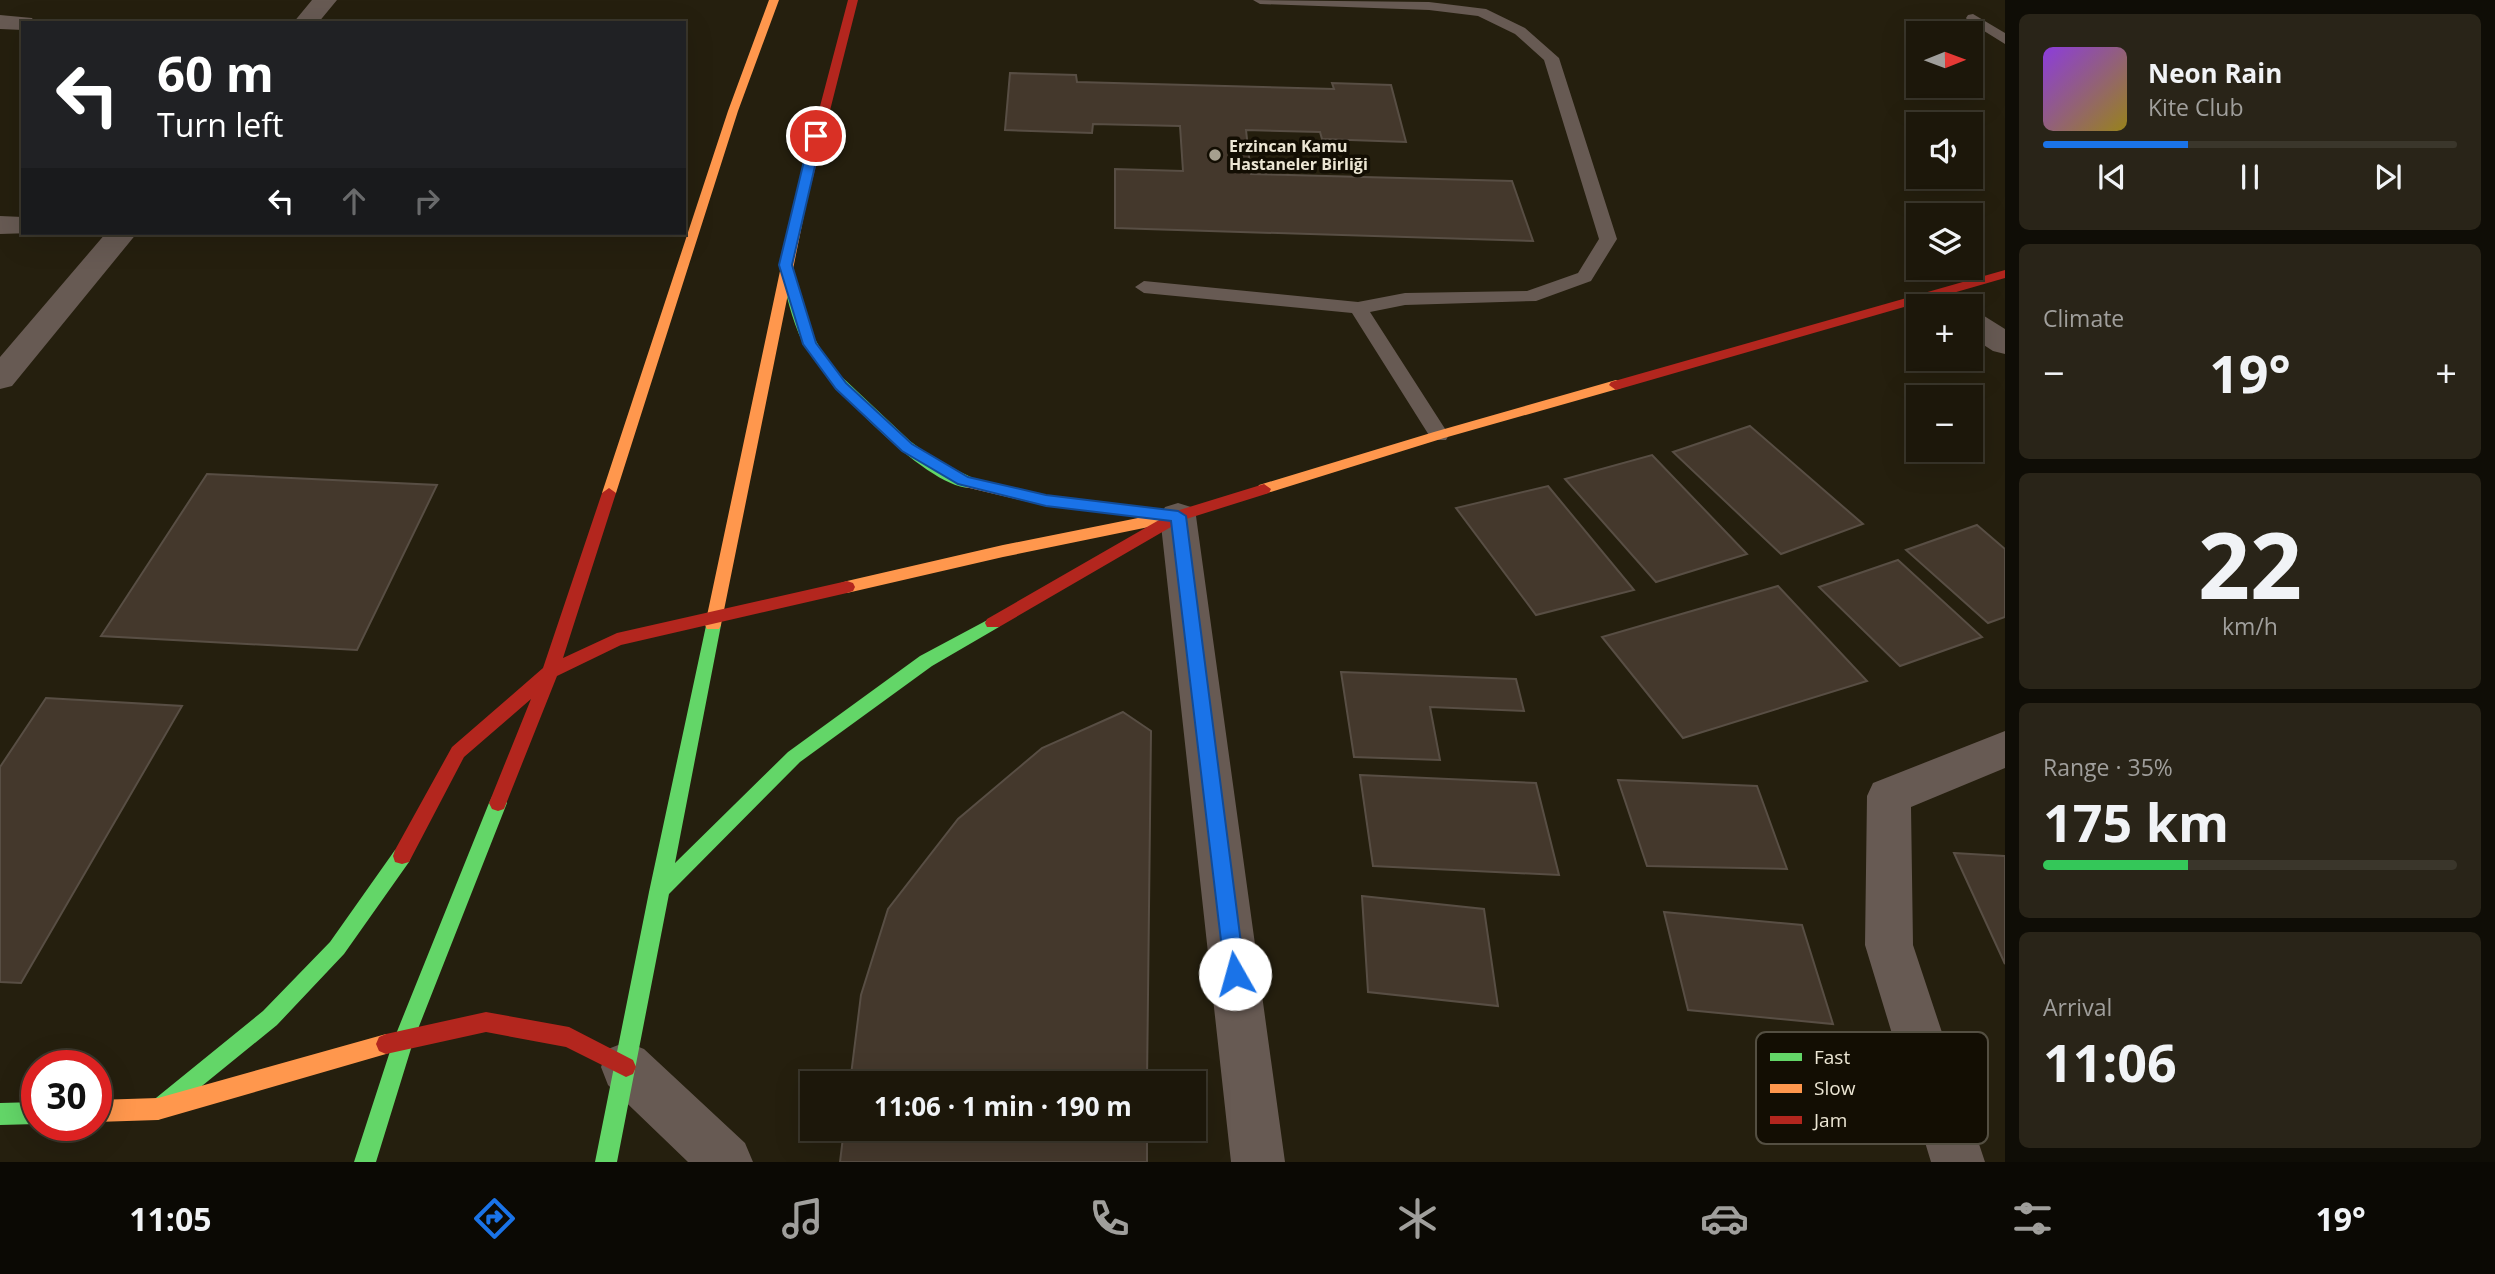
<!DOCTYPE html>
<html lang="en">
<head>
<meta charset="utf-8">
<style>
  body { margin:0; font-family:"Open Sans",sans-serif; background:#292418; color:#f1f3f6; height:100vh; display:flex; flex-direction:column; font-size:26px; white-space:nowrap }
  * { box-sizing:border-box; margin:0 }
  p { font-size:23px; color:#a09f9c }
  .icon { flex:none; width:38px; height:38px; fill:none; stroke:currentColor; stroke-width:2; stroke-linecap:round; stroke-linejoin:round }
  .map { position:relative; flex:1; overflow:hidden }
  .details { display:flex; flex-direction:column; gap:14px; padding:14px; background:#0f0d06; width:490px }
  .details>* { flex:none }
  .top-card { position:absolute; left:21px; top:21px; width:665px; height:214px; border-radius:0px; box-shadow:0 7px 28px #0002,0 0 0 2px #3a362b; background:#202124; color:#fff; overflow:hidden }
  .needle { width:46px; rotate:89deg }
  .tools { position:absolute; left:1906px; top:21px; display:grid; gap:14px }
  .tools a { display:grid; place-items:center; width:77px; height:77px; border-radius:0px; background:#1c170a; box-shadow:0 7px 28px #0002,0 0 0 2px #3a362b; font-size:35px }
  .speed { position:absolute; left:21px; top:1050px; display:flex; gap:14px; font-size:35px; font-weight:700; text-align:center }
  .speed>* { display:grid; place-content:center; width:91px; height:91px; border-radius:50%; background:#1c170a; box-shadow:0 7px 28px #0002,0 0 0 2px #3a362b; line-height:1 }
  .speed .limit { border:10px solid #d22; background:#fff; color:#111 }
  .pin { position:absolute; display:grid; place-items:center; width:60px; height:60px; color:#fff; margin:-30px; border:4px solid #fff; border-radius:50%; box-shadow:0 2px 7px #0007 }
  .me { position:absolute; width:77px; margin:-38px; rotate:353deg; stroke-linejoin:round; filter:drop-shadow(0 0 5px #0008) }
  .turn { display:flex; align-items:center; gap:24px; height:147px; padding:0 21px; font-size:32px }
  .turn .icon { width:91px; height:91px; stroke-width:2.5 }
  .turn b { display:block; font-size:49px; line-height:60px }
  .lanes { display:flex; align-items:center; height:66px; padding:0 21px; background:#0003; justify-content:center; gap:35px; direction:ltr }
  .lanes .off { opacity:.35 }
  .big { font-size:52px; font-weight:700; line-height:1.1 }
  .details .tile { flex:1; display:flex; flex-direction:column; justify-content:center; gap:10px; min-width:0; padding:0 24px; border-radius:10px; background:#292418 }
  .details .dial { align-items:center; gap:0 }
  .dial b { font-size:91px; line-height:1 }
  .song { display:flex; align-items:center; gap:21px }
  .cover { width:84px; height:84px; border-radius:10px; background:linear-gradient(135deg,hsl(270 70% 55%),hsl(50 70% 35%)) }
  .played { height:7px; border-radius:4px; background:linear-gradient(90deg,#1a73e8 35%,#3a362b 35%) }
  .keys { display:flex; justify-content:space-around; direction:ltr }
  .heat { display:flex; justify-content:space-between; align-items:center; font-size:38px; direction:ltr }
  .charge { height:10px; border-radius:5px; background:linear-gradient(90deg,#34c759 35%,#3a362b 0) }
  .trip { position:absolute; left:800px; top:1071px; width:406px; height:70px; border-radius:0px; background:#1c170a; box-shadow:0 7px 28px #0002,0 0 0 2px #3a362b; font-weight:700; line-height:70px; text-align:center }
  .dock { display:flex; height:112px; justify-content:space-around; align-items:center; background:#0b0904; color:#a09f9c }
  .dock .icon { width:49px; height:49px }
  .dock .current { color:#1a73e8 }
  .dock b { font-size:32px; color:#f1f3f6 }
  main { display:flex; flex:1; min-height:0 }
  .map>svg:first-child { display:block }
  .building { fill:#44382c; stroke:#584e44; stroke-width:2 }
  .lines { fill:none; stroke-linecap:round; stroke-linejoin:round }
  .lane { fill:#675a53; fill-rule:evenodd }
  .street { fill:#675a53; fill-rule:evenodd }
  .fast { fill:#63d668; fill-rule:evenodd }
  .slow { fill:#ff974d; fill-rule:evenodd }
  .jam { fill:#b3261e; fill-rule:evenodd }
  .route { fill:#1a73e8; stroke:#114b97; stroke-width:2 }
  .poi-dot { fill:#a6a08f; stroke:#130e03; stroke-width:2.5 }
  .labels { text-anchor:middle; stroke-width:7; stroke-linejoin:round; paint-order:stroke }
  .far-poi-label { font-size:16px; font-weight:bold; fill:#ece6d4; stroke:#130e03; text-anchor:start }
  .key { fill:#130e03; stroke:#544f42; stroke-width:2 }
  .key-label { font-size:19px; fill:#ece6d4 }
</style>
</head>
<body>
<main>
<div class="map">
<svg width="2005" height="1162" viewBox="0 0 2005 1162">
  <rect width="100%" height="100%" fill="#251f0e"/>
  <path class="building" d="M1010,73L1076,75L1077,82L1334,89L1332,83L1391,85L1406,142L1322,139L1320,132L1246,130L1251,174L1512,181L1533,241L1115,228V169L1183,171L1180,126L1093,124L1092,133L1005,130Z
    M1750,426L1863,524L1781,554L1673,452Z
    M1652,455L1747,554L1656,582L1565,479Z
    M207,474L437,485L357,650L101,636Z
    M1548,486L1634,590L1536,615L1456,508Z
    M1977,525L2005,549V617L1988,623L1906,550Z
    M1898,560L1982,637L1900,666L1819,587Z
    M1778,586L1867,681L1683,738L1602,637Z
    M1341,672L1516,679L1524,711L1430,707L1440,760L1354,757Z
    M46,698L182,706L21,983L0,982V767Z
    M1123,712L1151,731L1147,1083H850L861,995L888,909L958,819L1042,748Z
    M1360,775L1536,783L1559,875L1373,866Z
    M1618,780L1757,786L1787,869L1647,866Z
    M1954,853L2005,856V964Z
    M1362,896L1484,909L1498,1006L1368,992Z
    M1664,912L1802,925L1833,1024L1688,1010Z
    M844,1129H1147V1162H840Z"/>
  <g class="lines">
    <path class="lane" d="M1253,0L1429,2L1486,9L1525,28L1559,58L1617,239L1591,281L1536,301L1405,305L1370,312L1449,435L1446,440H1432L1352,313L1144,293L1135,287L1144,281L1358,302L1405,293L1527,291L1578,273L1599,239L1544,60L1515,34L1478,16L1429,10L1260,4Z
      M1973,14L2005,33V44L1968,21L1966,18L1968,15Z"/>
    <path class="street" d="M312,0H337L318,23H293Z
      M0,15L32,18L35,23H23V30L0,29Z
      M0,216L23,217V233H32L0,234Z
      M106,233H137L12,386L0,389V357Z
      M1970,311L1981,314L2005,329V354L1993,351L1970,336Z
      M1178,503L1191,507L1196,516L1285,1162H1231L1160,516L1165,507Z
      M2005,731V768L1911,807L1913,945L1985,1162H1931L1865,945L1867,796L1873,783Z
      M626,1042L644,1049L745,1143L753,1162H688L608,1085L601,1067L608,1049Z"/>
    <path class="fast" d="M785,262L791,266L812,334L826,358L842,377L910,441L934,459L975,479L977,483L975,487C935,498 821,377 803,343C791,319 786,291 779,266Z
      M993,617L999,619L1001,623L999,627L932,666L800,762L669,894L617,1162H595L649,892L707,621H719L721,625L675,863L788,752L920,656Z
      M498,795L504,797L507,803L414,1039L376,1162H354L394,1039L489,803L492,797Z
      M402,848L409,850L411,856L409,862L344,954L277,1025L165,1116L158,1120L151,1116L147,1109L151,1102L263,1011L330,942L395,850Z
      M37,1102V1124L0,1125V1103Z"/>
    <path class="slow" d="M769,0H779L738,111L616,493L609,498L604,497L602,493L728,111Z
      M800,201L806,205L721,625L719,629H707L705,625L794,205Z
      M1616,380L1621,382L1623,385L1621,388L1444,438L1264,494L1257,489L1259,485L1434,432Z
      M970,478L1046,496L1178,511L1186,516L1178,521L1003,557L847,593L841,591L839,587L841,583L847,581L1003,545L1143,517L1046,506L965,487L963,483Z
      M386,1034L393,1037L396,1044L393,1051L386,1054L158,1120L96,1122V1100L158,1098Z"/>
    <path class="jam" d="M848,0H858L806,205L800,209L794,205Z
      M2005,270V278L1616,390L1609,385L1611,382Z
      M1264,484L1271,489L1269,493L1183,520L999,627H987L985,623L987,619L1173,512Z
      M609,488L616,493L563,658L617,633L847,581L853,583L855,587L853,591L847,593L621,645L557,676L504,809L498,811L492,809L489,803L531,699L464,757L409,862L402,864L395,862L393,856L395,850L452,747L543,668L602,493Z
      M486,1012L569,1027L633,1060L636,1067L633,1074L626,1077L566,1047L486,1032L386,1054L379,1051L376,1044L379,1037L386,1034Z"/>
  </g>
  <path class="route" d="M816,133L822,136L792,265L816,343L846,383L912,444L968,477L1046,495L1178,511L1186,516L1245,974L1242,980L1235,983L1228,980L1225,974L1171,521L1046,506L958,484L902,451L836,389L803,344L779,265L810,136Z"/>
  <circle class="poi-dot" cx="1215" cy="155" r="7"/>
  <g class="labels">
    <g class="far-poi-label">
      <text x="1229" y="152">Erzincan Kamu<tspan x="1229" dy="18">Hastaneler Birliği</tspan></text>
    </g>
  </g>
  <rect x="1756" y="1032" width="232" height="112" rx="10" class="key"/>
  <rect x="1770" y="1053" width="32" height="8" fill="#63d668"/>
  <rect x="1770" y="1084" width="32" height="9" fill="#ff974d"/>
  <rect x="1770" y="1116" width="32" height="8" fill="#b3261e"/>
  <g class="key-label">
    <text x="1814" y="1064">Fast</text>
    <text x="1814" y="1095">Slow</text>
    <text x="1814" y="1127">Jam</text>
  </g>
</svg>
<div class="tools">
<a><svg class="needle" viewBox="-14 -14 28 28"><path d="M0-13l5 13h-10z" fill="#e53935"/><path d="M0 13l5-13h-10z" fill="#a09f9c"/></svg></a>
<a><svg class="icon" aria-label="sound" viewBox="0 0 24 24"><path d="M4 9h4l5-4v14l-5-4H4zM17 9q2 3 0 6"/></svg></a>
<a><svg class="icon" aria-label="layers" viewBox="0 0 24 24"><path d="M12 4l9 5-9 5-9-5zM3 14l9 5 9-5"/></svg></a>
<a>+</a>
<a>−</a>
</div>
<div class="speed"><div class="limit">30</div></div>
<div class="pin" style="left:816px;top:136px;background:#d93025"><svg class="icon" aria-label="arrive" viewBox="0 0 24 24"><path d="M6 21V4h12l-3 4 3 4H6"/></svg></div>
<svg class="me" style="left:1235px;top:974px" viewBox="-20 -20 40 40"><circle r="19" fill="#fff"/><path d="M0-13L10 11 0 6-10 11z" fill="#1a73e8"/></svg>
<div class="trip">11:06 · 1 min · 190 m</div>
<div class="top-card">
<div class="turn"><svg class="icon" aria-label="left" viewBox="0 0 24 24"><path d="M17 20v-9H6M10 6l-5 5 5 5"/></svg><div><b>60 m</b>Turn left</div></div>
<div class="lanes"><svg class="icon" aria-label="left" viewBox="0 0 24 24"><path d="M17 20v-9H6M10 6l-5 5 5 5"/></svg><svg class="icon off" aria-label="ahead" viewBox="0 0 24 24"><path d="M12 20V5M6 11l6-6 6 6"/></svg><svg class="icon off" aria-label="right" viewBox="0 0 24 24"><path d="M7 20v-9h11M14 6l5 5-5 5"/></svg></div>
</div>
</div>
<section class="details">
<div class="tile">
<div class="song"><i class="cover"></i><div><b>Neon Rain</b><p>Kite Club</p></div></div>
<div class="played"></div>
<div class="keys"><svg class="icon" aria-label="previous" viewBox="0 0 24 24"><path d="M18 5L8 12l10 7zM5 5v14"/></svg><svg class="icon" aria-label="pause" viewBox="0 0 24 24"><path d="M8 5v14M16 5v14"/></svg><svg class="icon" aria-label="next" viewBox="0 0 24 24"><path d="M6 5l10 7-10 7zM19 5v14"/></svg></div>
</div>
<div class="tile"><p>Climate</p>
<div class="heat"><a>−</a><b class="big">19°</b><a>+</a></div>
</div>
<div class="tile dial"><b>22</b><p>km/h</p></div>
<div class="tile"><p>Range · 35%</p><b class="big">175 km</b><div class="charge"></div></div>
<div class="tile"><p>Arrival</p><b class="big">11:06</b></div>
</section>
</main>
<nav class="dock">
<b>11:05</b>
<svg class="icon current" aria-label="directions" viewBox="0 0 24 24"><path d="M12 3l9 9-9 9-9-9zM9 14v-3h6M13 9l2 2-2 2"/></svg>
<svg class="icon" aria-label="music" viewBox="0 0 24 24"><path d="M9 18V5l10-2v13"/><circle cx="6" cy="18" r="3"/><circle cx="16" cy="16" r="3"/></svg>
<svg class="icon" aria-label="phone" viewBox="0 0 24 24"><path d="M5 4h4l2 5-3 2q2 4 5 5l2-3 5 2v4C11 20 4 13 5 4z"/></svg>
<svg class="icon" aria-label="climate" viewBox="0 0 24 24"><path d="M12 3v18M4 7l16 10M4 17L20 7"/></svg>
<svg class="icon" aria-label="car" viewBox="0 0 24 24"><path d="M5 17H2v-5l4-1 3-4h7l3 4 3 1v5h-3M9 17h6M6 11h13"/><circle cx="7" cy="17" r="2"/><circle cx="17" cy="17" r="2"/></svg>
<svg class="icon" aria-label="filters" viewBox="0 0 24 24"><path d="M4 7h16M4 17h16"/><circle cx="9" cy="7" r="2"/><circle cx="15" cy="17" r="2"/></svg>
<b>19°</b>
</nav>
</body>
</html>
